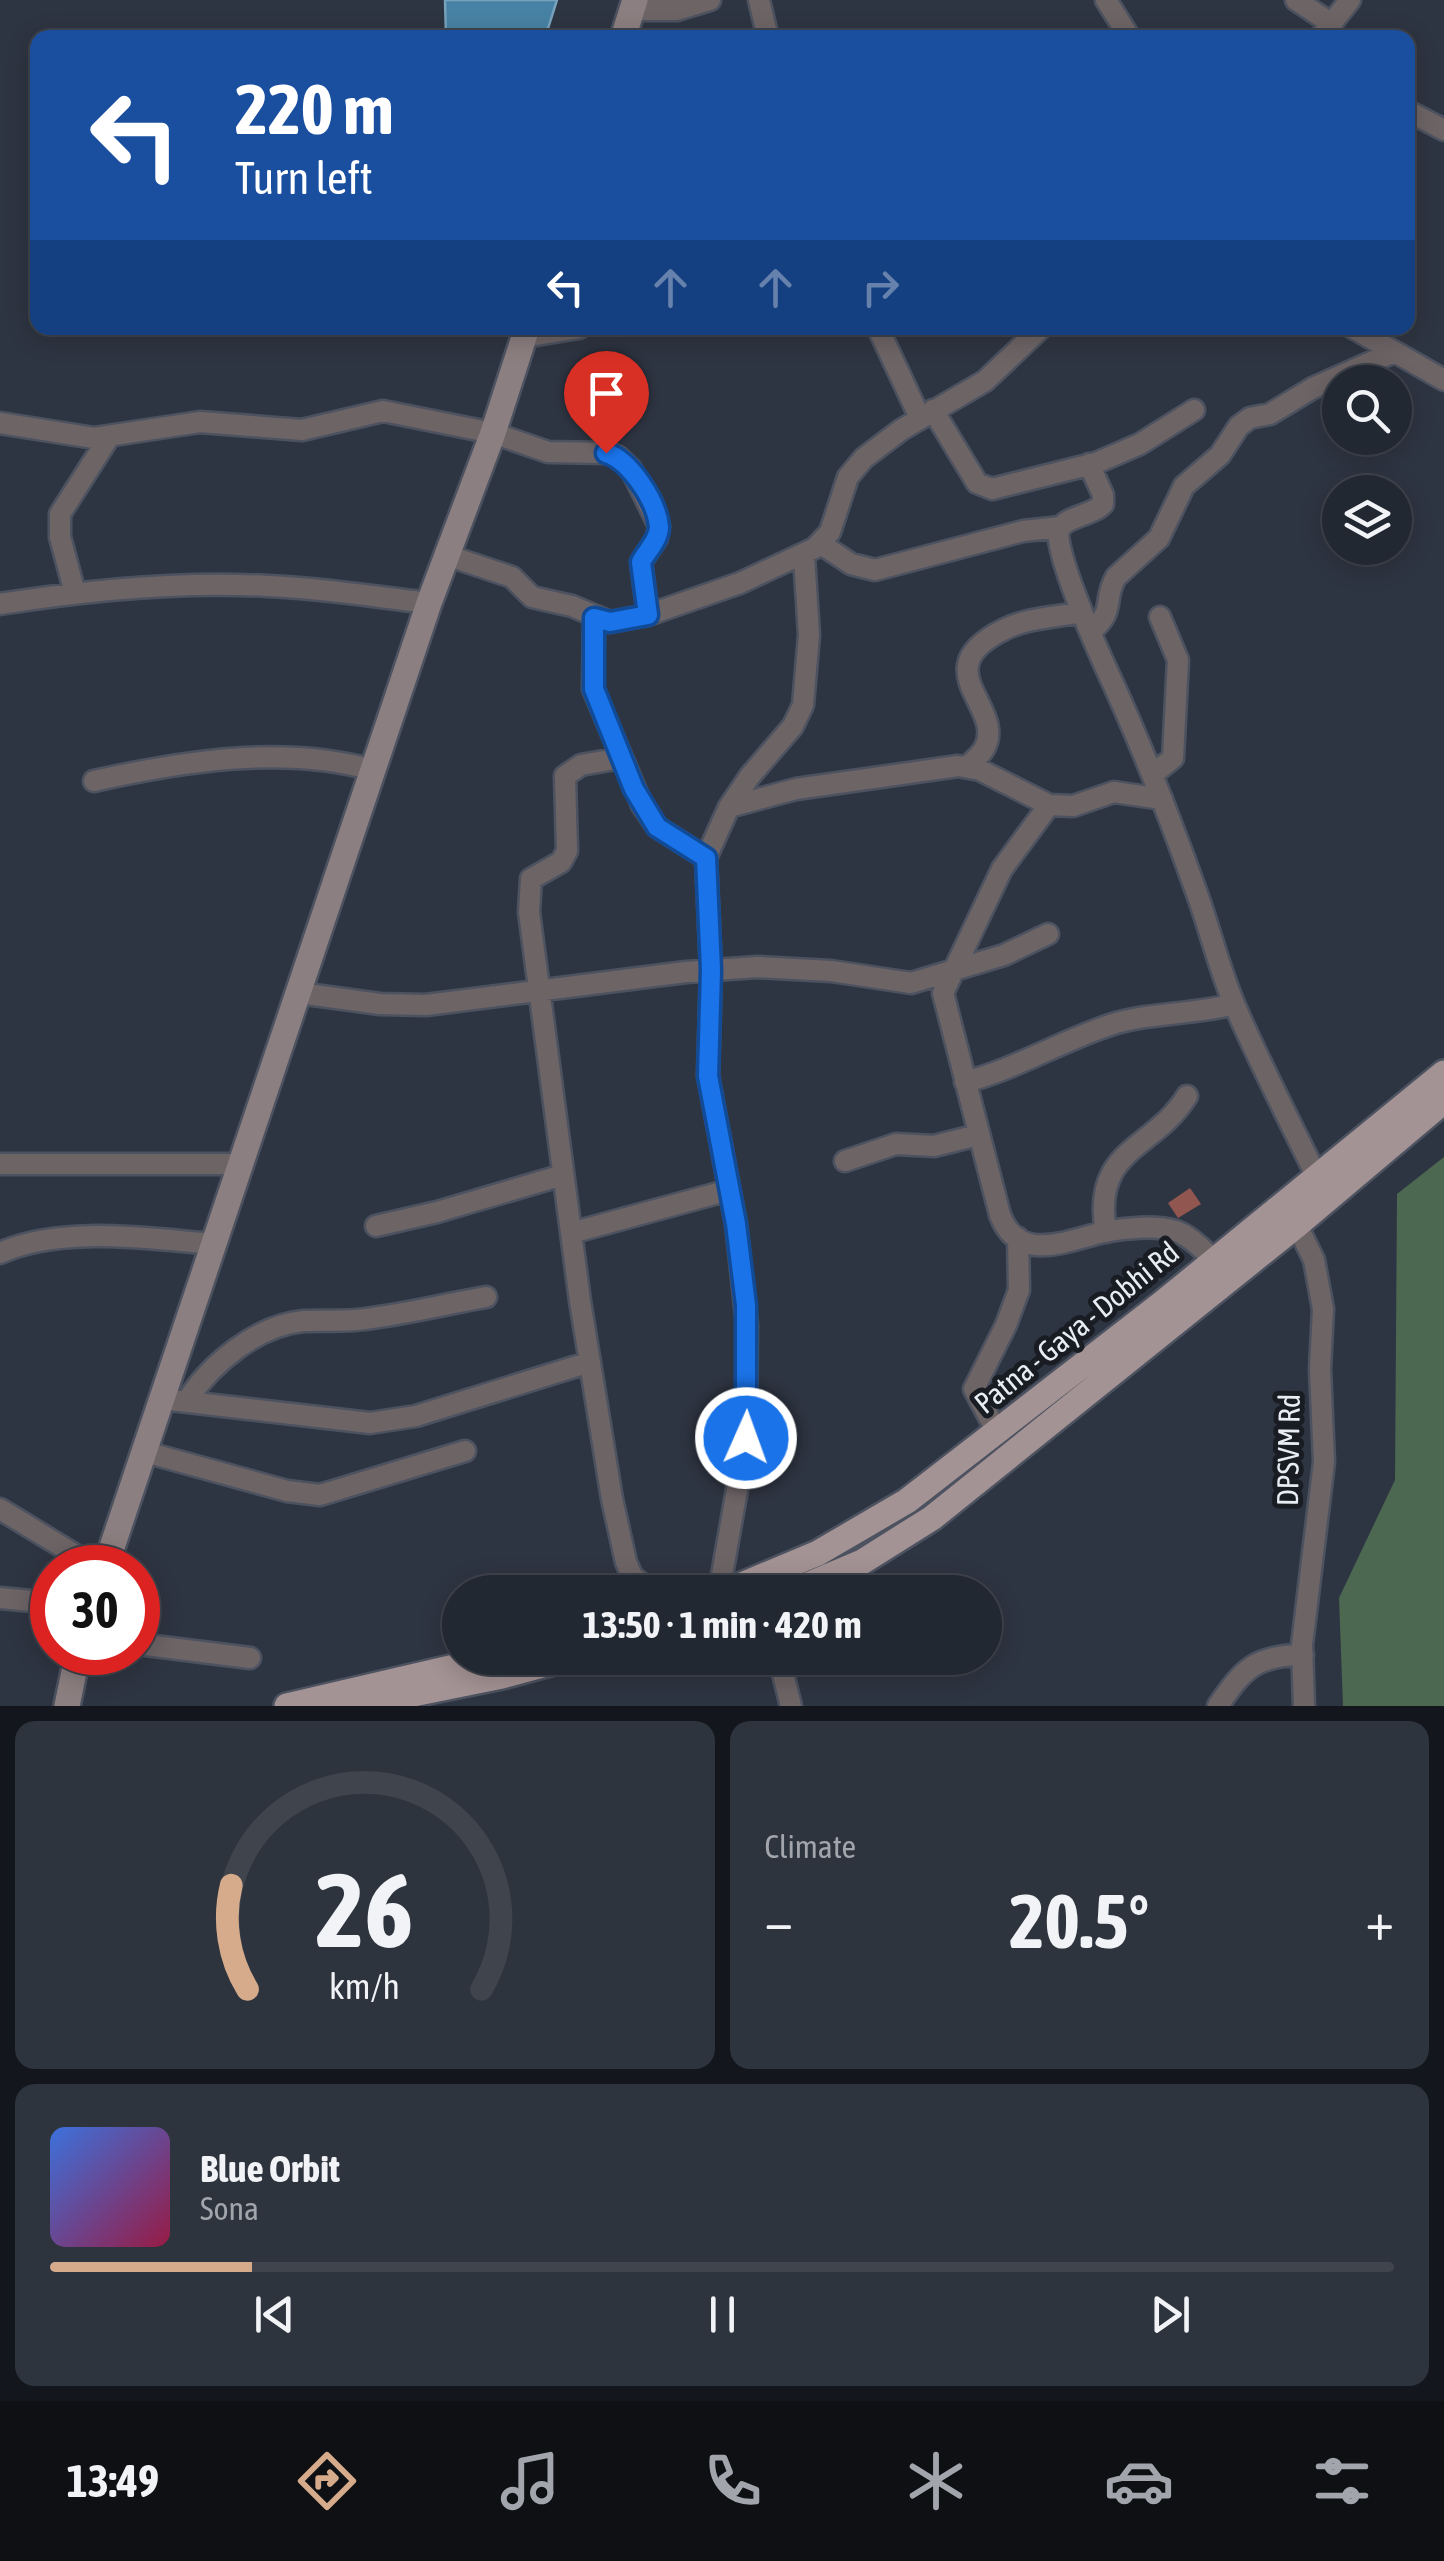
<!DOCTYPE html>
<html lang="en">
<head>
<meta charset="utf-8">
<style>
  body { margin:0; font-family:"Asap Condensed",sans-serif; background:#2e343e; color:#f1f3f6; height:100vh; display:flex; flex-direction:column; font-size:38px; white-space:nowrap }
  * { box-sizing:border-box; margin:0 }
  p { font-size:32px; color:#a2a6ac }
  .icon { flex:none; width:55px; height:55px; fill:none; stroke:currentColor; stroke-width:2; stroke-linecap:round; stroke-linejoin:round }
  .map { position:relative; height:1706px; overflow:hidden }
  .drawer { display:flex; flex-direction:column; gap:15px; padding:15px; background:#13161c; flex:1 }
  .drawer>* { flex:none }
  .top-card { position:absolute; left:30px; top:30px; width:1385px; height:305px; border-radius:20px; box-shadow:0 5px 25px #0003,0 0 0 2px #3f444d; background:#1a4fa0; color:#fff; overflow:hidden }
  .controls { position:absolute; left:1322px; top:365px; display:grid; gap:20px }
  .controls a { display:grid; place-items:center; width:90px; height:90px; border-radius:50%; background:#222832; box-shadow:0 5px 25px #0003,0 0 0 2px #3f444d; font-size:50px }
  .speed { position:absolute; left:30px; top:1545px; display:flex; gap:20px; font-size:50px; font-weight:700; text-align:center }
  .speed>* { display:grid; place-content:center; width:130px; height:130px; border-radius:50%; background:#222832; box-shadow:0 5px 25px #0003,0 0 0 2px #3f444d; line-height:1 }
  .speed .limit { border:15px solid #d22; background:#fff; color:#111 }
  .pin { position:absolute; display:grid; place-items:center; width:85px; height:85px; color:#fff; margin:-102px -42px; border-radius:50% 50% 50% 0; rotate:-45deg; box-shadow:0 0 10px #0007 }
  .pin .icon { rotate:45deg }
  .me { position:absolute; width:110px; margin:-55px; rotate:2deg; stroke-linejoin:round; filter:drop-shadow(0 0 8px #0008) }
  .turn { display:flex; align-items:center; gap:35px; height:210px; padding:0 40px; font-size:45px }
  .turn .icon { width:130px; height:130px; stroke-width:2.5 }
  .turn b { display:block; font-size:70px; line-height:85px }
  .lanes { display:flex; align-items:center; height:95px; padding:0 40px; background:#0003; justify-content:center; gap:50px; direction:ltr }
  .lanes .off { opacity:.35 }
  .big { font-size:75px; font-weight:700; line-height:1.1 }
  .drawer .card { flex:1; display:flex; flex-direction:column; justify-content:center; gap:15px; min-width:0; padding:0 35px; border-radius:20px; background:#2e343e }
  .drawer .dial { align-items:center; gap:0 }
  .dial svg { height:260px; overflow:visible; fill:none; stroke:#3f444d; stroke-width:7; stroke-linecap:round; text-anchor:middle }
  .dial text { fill:#f1f3f6; stroke:none }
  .song { display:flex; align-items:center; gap:30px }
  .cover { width:120px; height:120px; border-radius:15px; background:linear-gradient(135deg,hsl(220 70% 55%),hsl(340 70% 35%)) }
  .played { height:10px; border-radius:5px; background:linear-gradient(90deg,#d6ab8b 15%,#3f444d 15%) }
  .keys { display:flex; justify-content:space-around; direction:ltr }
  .heat { display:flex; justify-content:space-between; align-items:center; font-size:55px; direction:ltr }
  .drawer .tiles { flex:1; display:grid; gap:15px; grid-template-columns:1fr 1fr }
  .card:last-child { grid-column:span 2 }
  .trip { position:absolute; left:442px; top:1575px; width:560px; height:100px; border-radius:50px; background:#222832; box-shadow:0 5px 25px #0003,0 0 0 2px #3f444d; font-weight:700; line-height:100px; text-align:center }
  .tabs { display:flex; height:160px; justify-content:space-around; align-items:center; background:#0e1014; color:#a2a6ac }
  .tabs .icon { width:70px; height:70px }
  .tabs .selected { color:#d6ab8b }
  .tabs b { font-size:45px; color:#f1f3f6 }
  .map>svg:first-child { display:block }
  .green { fill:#4c6850 }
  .water { fill:#4782a4; stroke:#77a2bc; stroke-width:2.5 }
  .building { fill:#91564f }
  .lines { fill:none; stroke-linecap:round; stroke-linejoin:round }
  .street-casing { stroke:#4c525f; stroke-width:25 }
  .secondary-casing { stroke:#4c525f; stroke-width:30 }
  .primary-casing { stroke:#4c525f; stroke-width:30 }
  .street { stroke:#6d6466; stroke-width:20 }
  .secondary { stroke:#8c7f81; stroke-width:25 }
  .primary { stroke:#a49395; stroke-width:25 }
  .route-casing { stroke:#114b97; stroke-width:25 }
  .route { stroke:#1a73e8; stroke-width:18 }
  .labels { text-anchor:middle; stroke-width:10; stroke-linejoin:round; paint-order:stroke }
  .street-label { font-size:30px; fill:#e8edf5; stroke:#191c22 }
</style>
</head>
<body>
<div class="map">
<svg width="1444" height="1706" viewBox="0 0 1444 1706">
  <rect width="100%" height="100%" fill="#2e3542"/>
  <path class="green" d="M1444,1157V1706H1343L1339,1598L1395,1480L1397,1194Z"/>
  <path class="water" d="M445,0H557L545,38L446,37Z"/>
  <path class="building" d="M1190,1188L1201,1204L1178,1218L1168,1203Z"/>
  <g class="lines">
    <g class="street-casing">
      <path id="street" d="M759,0L768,38
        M1106,0L1130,38
        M1296,0L1332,24
        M632,10H677L710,0
        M1320,38L1350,0
        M1408,111L1444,130
        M878,328L920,418
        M1353,328L1444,380
        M524,337L579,328
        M933,410L977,483L992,489L1096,463L1140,444L1194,410
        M0,423L94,438L200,422L302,430L383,411L493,433L548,452L606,453L617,456L631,469L659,526L657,538L641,562L648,615
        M1089,464L1103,495V504C1092,516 1065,516 1059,530C1053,549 1095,644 1105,666C1139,739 1169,815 1196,891C1210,929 1219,969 1235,1006C1260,1064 1289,1120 1317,1177
        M821,544L851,564L875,570L1023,531L1061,527
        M446,555L512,577L532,597L572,606L610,622L648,615L740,583L815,548L830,532L848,477L864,458L901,430L985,381L1041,328
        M75,593L60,537V514L109,437
        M0,604C88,590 179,581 268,586C322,588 376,597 429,603
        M594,617L593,689L642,805L657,827L706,858
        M1090,632C1117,610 1102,601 1116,577L1159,538L1184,486L1220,455L1239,426L1250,418L1270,414L1313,388L1394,352
        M621,758L581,765L565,776L567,851L561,862L531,879L529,912L580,1301L612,1499L626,1562L632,1576L652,1592
        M967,767C972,762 980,756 984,749C1008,707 921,670 1005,629C1027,618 1058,617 1082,612
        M1152,775L1173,758L1178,660L1160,617
        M94,781C184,761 283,745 373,770
        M1049,805L1002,869L943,993L1000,1215C1019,1265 1068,1240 1104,1232C1124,1228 1156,1225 1176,1231C1190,1236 1202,1249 1214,1260
        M729,807L796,789L958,766L980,770L1049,805L1073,806L1114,792L1162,799
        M299,993L380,1004L426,1005L686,972L757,967L831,971L911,983L1004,955L1048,934
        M965,1082C1016,1069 1061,1041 1110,1025C1150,1012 1194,1015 1234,1004
        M845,1161L896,1144L934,1146L978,1135
        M0,1164H243
        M1291,1213L1314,1260L1323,1309L1320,1369L1324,1462L1302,1645L1304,1706
        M376,1226L437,1212L563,1175
        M1106,1232C1091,1148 1154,1150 1187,1096
        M571,1233L729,1190
        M0,1253C61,1225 150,1239 216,1244
        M162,1399L370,1423L416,1416L590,1362
        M187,1401C211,1363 258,1325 304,1321C325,1320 345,1322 365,1319C406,1314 446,1304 486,1297
        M998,1434L974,1389L1006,1325L1019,1290L1018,1238
        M145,1452L287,1491L320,1495L465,1451
        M0,1509L97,1568
        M719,1592L746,1438L747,1325L736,1224L708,1076L711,970L706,858L729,807L750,776L793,726L803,705L809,635L804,556
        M0,1598L52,1603
        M138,1644L250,1658
        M779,1658L791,1706
        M1218,1706C1243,1669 1256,1655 1303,1655"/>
    </g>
    <g class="secondary-casing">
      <path id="secondary" d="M623,38L635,0
        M105,1568L429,603L493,433L527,328
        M67,1706L78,1652"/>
    </g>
    <g class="primary-casing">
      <path id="primary" d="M725,1592L818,1553L907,1501L1160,1305L1444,1073
        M791,1592L862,1562L932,1518L1297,1225L1444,1101
        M287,1706L493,1658
        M354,1706L502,1676L569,1658"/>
    </g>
    <use href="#street" class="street"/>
    <use href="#secondary" class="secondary"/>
    <use href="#primary" class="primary"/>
  </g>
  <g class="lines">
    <g class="route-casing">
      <path id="route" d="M606,453C630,460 657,502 659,527C659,540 646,552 641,562L648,615L610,622L594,618V689L634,789L657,827L706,858L711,970L708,1076L736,1224L746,1305V1438"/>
    </g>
    <use href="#route" class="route"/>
  </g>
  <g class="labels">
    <g class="street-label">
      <text transform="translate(1077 1328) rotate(-39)" y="10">Patna - Gaya - Dobhi Rd</text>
      <text transform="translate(1289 1450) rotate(-89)" y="10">DPSVM Rd</text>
    </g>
  </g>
</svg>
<div class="controls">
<a><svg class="icon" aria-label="search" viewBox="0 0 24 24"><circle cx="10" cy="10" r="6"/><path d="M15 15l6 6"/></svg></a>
<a><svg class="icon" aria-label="layers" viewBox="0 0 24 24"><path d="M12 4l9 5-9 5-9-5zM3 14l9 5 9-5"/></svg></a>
</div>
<div class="speed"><div class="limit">30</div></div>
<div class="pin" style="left:606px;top:453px;background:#d93025"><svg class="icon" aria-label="arrive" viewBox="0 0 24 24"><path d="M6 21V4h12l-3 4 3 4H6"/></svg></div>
<svg class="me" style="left:746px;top:1438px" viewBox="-20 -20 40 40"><circle r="17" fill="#1a73e8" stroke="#fff" stroke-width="3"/><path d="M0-11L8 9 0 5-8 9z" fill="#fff"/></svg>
<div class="trip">13:50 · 1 min · 420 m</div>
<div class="top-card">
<div class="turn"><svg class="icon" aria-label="left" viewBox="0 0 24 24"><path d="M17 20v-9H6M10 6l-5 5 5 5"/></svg><div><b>220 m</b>Turn left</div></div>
<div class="lanes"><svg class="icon" aria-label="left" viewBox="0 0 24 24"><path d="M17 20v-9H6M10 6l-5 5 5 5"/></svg><svg class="icon off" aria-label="ahead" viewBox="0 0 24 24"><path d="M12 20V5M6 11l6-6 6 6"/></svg><svg class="icon off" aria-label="ahead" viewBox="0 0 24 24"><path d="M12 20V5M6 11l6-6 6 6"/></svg><svg class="icon off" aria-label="right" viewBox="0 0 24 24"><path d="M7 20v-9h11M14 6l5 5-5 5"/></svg></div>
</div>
</div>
<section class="drawer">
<div class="tiles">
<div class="card dial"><svg viewBox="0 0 100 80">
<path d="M14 69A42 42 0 1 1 86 69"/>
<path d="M14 69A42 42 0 0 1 9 37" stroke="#d6ab8b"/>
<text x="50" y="56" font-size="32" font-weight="700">26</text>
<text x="50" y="72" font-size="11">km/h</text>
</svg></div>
<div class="card"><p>Climate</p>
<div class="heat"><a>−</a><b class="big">20.5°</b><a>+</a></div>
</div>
<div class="card">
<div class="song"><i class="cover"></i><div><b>Blue Orbit</b><p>Sona</p></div></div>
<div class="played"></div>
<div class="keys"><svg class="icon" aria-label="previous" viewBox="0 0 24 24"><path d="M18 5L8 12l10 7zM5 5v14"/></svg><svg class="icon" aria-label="pause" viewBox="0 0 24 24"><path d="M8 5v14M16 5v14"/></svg><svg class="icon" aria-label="next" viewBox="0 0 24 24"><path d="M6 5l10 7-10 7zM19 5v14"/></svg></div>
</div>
</div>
</section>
<nav class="tabs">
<b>13:49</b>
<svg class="icon selected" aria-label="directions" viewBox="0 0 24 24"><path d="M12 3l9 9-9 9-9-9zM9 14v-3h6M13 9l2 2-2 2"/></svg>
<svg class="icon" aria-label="music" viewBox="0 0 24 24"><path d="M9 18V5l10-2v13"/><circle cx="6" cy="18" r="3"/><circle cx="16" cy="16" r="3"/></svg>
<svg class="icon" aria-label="phone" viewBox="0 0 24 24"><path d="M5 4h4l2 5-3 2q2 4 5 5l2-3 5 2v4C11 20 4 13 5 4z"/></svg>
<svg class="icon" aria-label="climate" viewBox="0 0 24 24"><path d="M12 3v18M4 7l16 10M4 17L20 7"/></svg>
<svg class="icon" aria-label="car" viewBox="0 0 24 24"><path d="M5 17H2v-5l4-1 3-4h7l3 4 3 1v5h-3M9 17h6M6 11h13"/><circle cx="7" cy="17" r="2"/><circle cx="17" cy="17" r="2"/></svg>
<svg class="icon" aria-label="filters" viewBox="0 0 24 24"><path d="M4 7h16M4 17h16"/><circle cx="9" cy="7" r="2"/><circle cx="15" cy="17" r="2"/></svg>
</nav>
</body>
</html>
